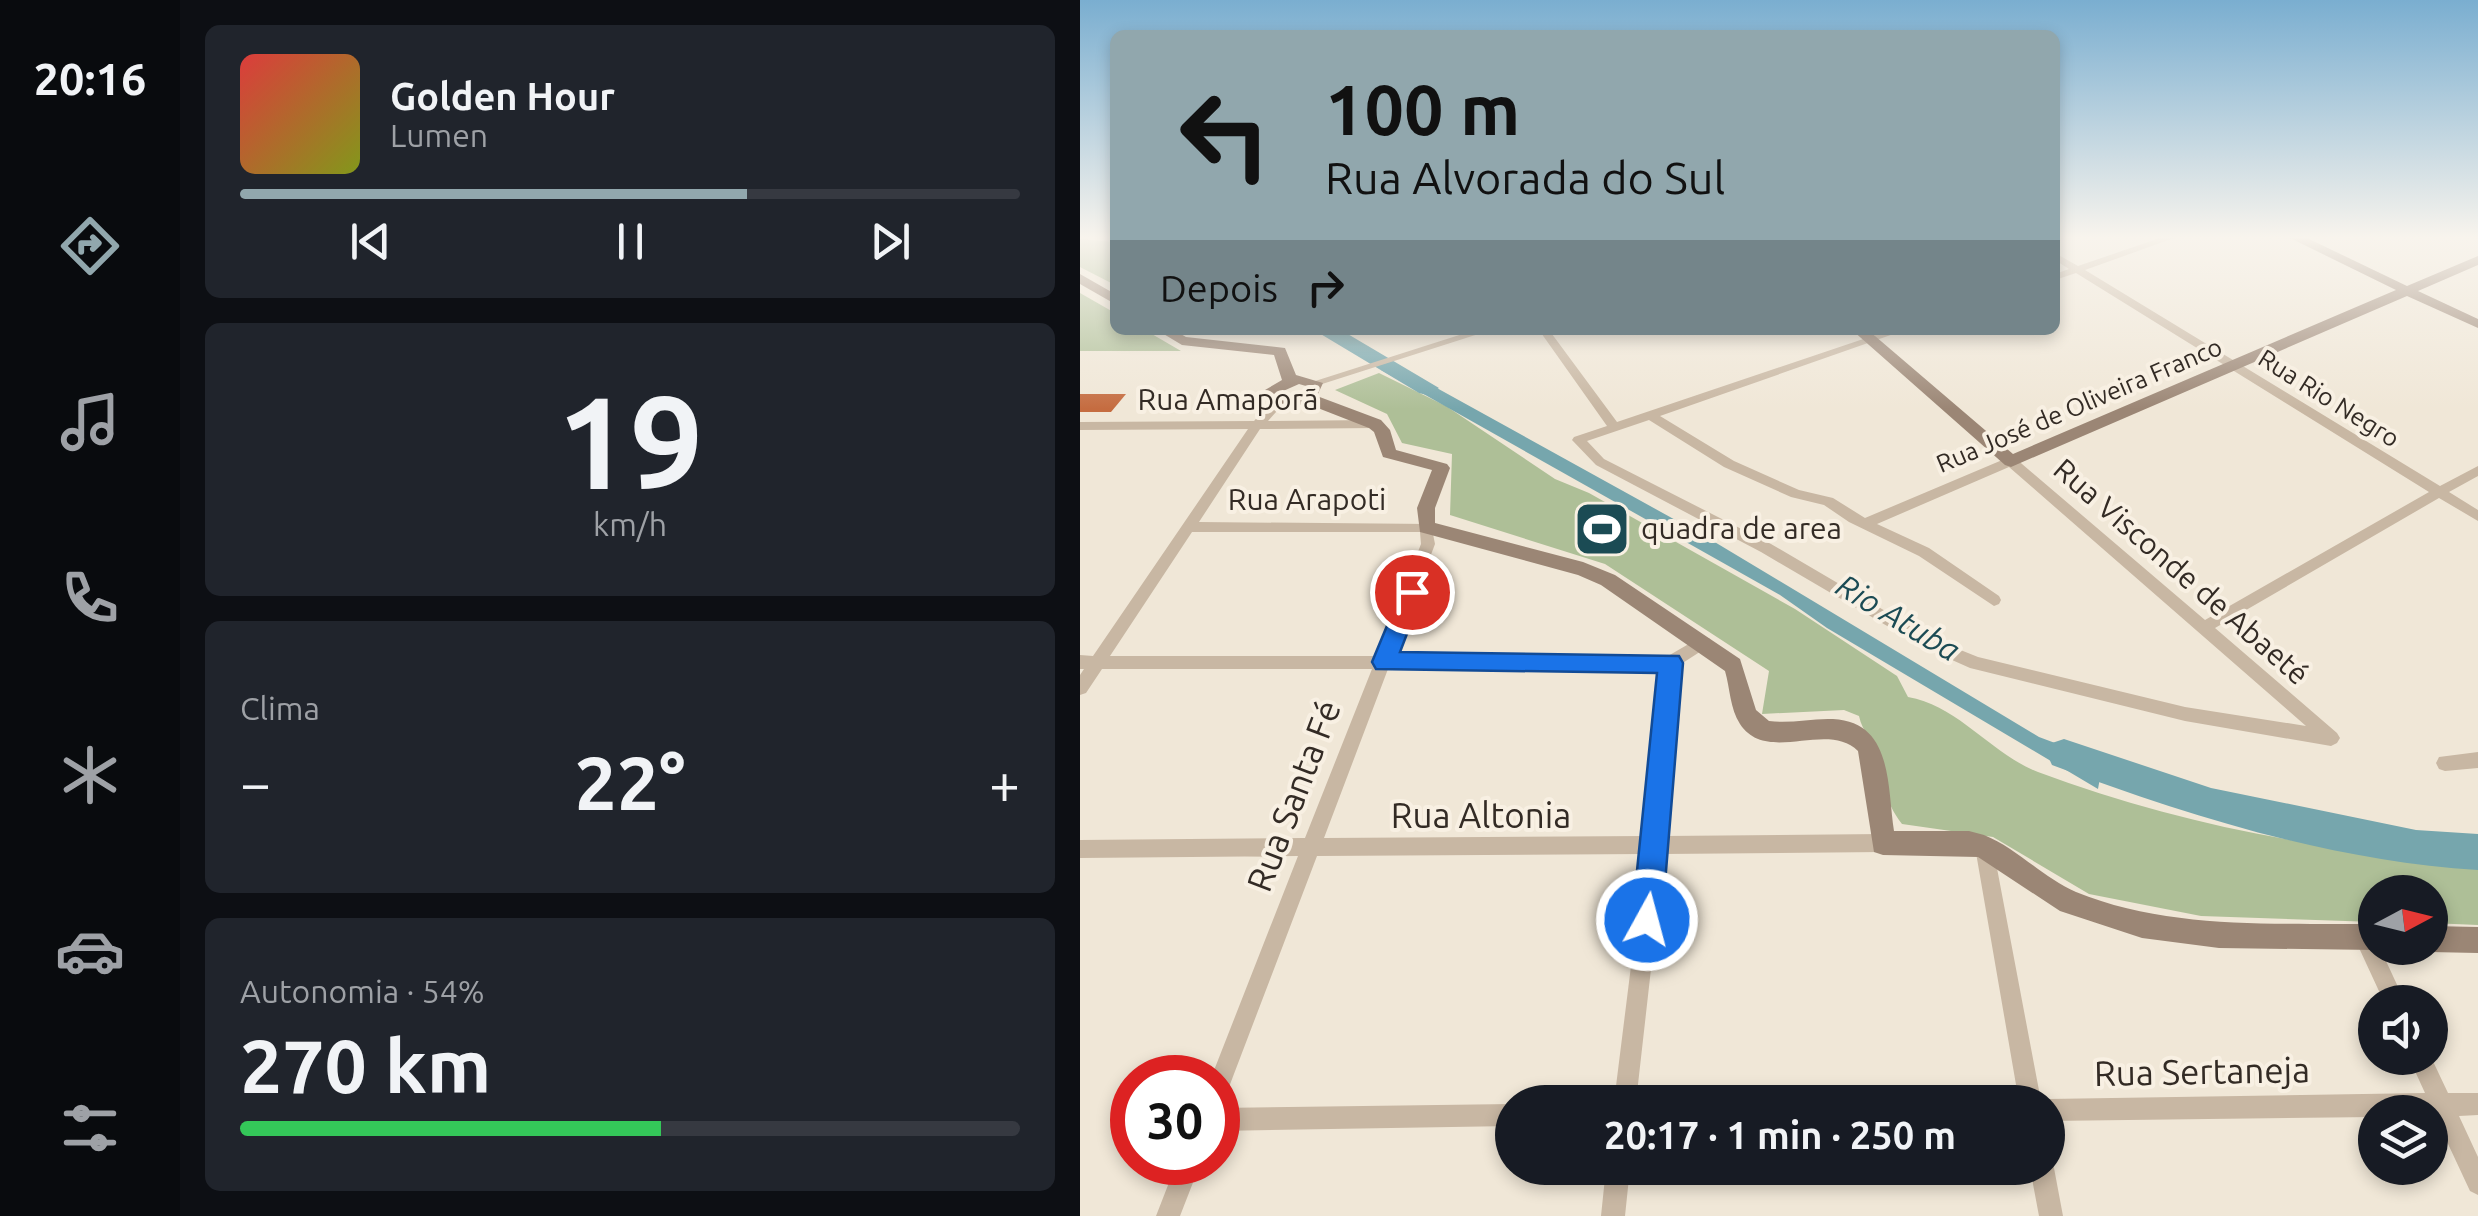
<!DOCTYPE html>
<html lang="pt">
<head>
<meta charset="utf-8">
<style>
  body { margin:0; font-family:Ubuntu,sans-serif; background:#20242c; color:#f1f3f6; height:100vh; display:flex; flex-direction:column; font-size:38px; white-space:nowrap }
  * { box-sizing:border-box; margin:0 }
  p { font-size:32px; color:#9ea1a6 }
  .icon { flex:none; width:55px; height:55px; fill:none; stroke:currentColor; stroke-width:2; stroke-linecap:round; stroke-linejoin:round }
  .map { position:relative; flex:1; overflow:hidden }
  .details { display:flex; flex-direction:column; gap:25px; padding:25px; background:#0d0f14; width:900px }
  .details>* { flex:none }
  .top-card { position:absolute; left:30px; top:30px; width:950px; height:305px; border-radius:15px; box-shadow:0 5px 15px #0003; background:#91a7ad; color:#111; overflow:hidden }
  .needle { width:65px; rotate:83deg }
  .tools { position:absolute; left:1278px; top:875px; display:grid; gap:20px }
  .tools a { display:grid; place-items:center; width:90px; height:90px; border-radius:50%; background:#171b24; box-shadow:0 5px 15px #0003; font-size:50px }
  .speed { position:absolute; left:30px; top:1055px; display:flex; gap:20px; font-size:50px; font-weight:700; text-align:center }
  .speed>* { display:grid; place-content:center; width:130px; height:130px; border-radius:50%; background:#171b24; box-shadow:0 5px 15px #0003; line-height:1 }
  .speed .limit { border:15px solid #d22; background:#fff; color:#111 }
  .pin { position:absolute; display:grid; place-items:center; width:85px; height:85px; color:#fff; margin:-42px; border:5px solid #fff; border-radius:50%; box-shadow:0 2px 10px #0007 }
  .me { position:absolute; width:110px; margin:-55px; rotate:7deg; stroke-linejoin:round; filter:drop-shadow(0 0 8px #0008) }
  .turn { display:flex; align-items:center; gap:35px; height:210px; padding:0 50px; font-size:45px }
  .turn .icon { width:130px; height:130px; stroke-width:2.5 }
  .turn b { display:block; font-size:70px; line-height:85px }
  .then { display:flex; align-items:center; height:95px; padding:0 50px; background:#0003; gap:20px; font-size:38px }
  .big { font-size:75px; font-weight:600; line-height:1.1 }
  .details .tile { flex:1; display:flex; flex-direction:column; justify-content:center; gap:15px; min-width:0; padding:0 35px; border-radius:15px; background:#20242c }
  .details .dial { align-items:center; gap:0 }
  .dial b { font-size:130px; line-height:1 }
  .song { display:flex; align-items:center; gap:30px }
  .cover { width:120px; height:120px; border-radius:15px; background:linear-gradient(135deg,hsl(0 70% 55%),hsl(70 70% 35%)) }
  .played { height:10px; border-radius:5px; background:linear-gradient(90deg,#91a7ad 65%,#363941 65%) }
  .keys { display:flex; justify-content:space-around; direction:ltr }
  .heat { display:flex; justify-content:space-between; align-items:center; font-size:55px; direction:ltr }
  .charge { height:15px; border-radius:8px; background:linear-gradient(90deg,#34c759 54%,#363941 0) }
  .trip { position:absolute; left:415px; top:1085px; width:570px; height:100px; border-radius:50px; background:#171b24; box-shadow:0 5px 15px #0003; font-weight:600; line-height:100px; text-align:center }
  main { display:flex; flex:1; min-height:0 }
  .dock { display:flex; flex-direction:column; width:180px; justify-content:space-around; align-items:center; background:#090b0e; color:#9ea1a6 }
  .dock .icon { width:70px; height:70px }
  .dock .current { color:#91a7ad }
  .dock b { font-size:45px; color:#f1f3f6 }
  .map>svg:first-child { display:block }
  .green { fill:#aebf97 }
  .water { fill:#76a6ad }
  .lines { fill:none; stroke-linecap:round; stroke-linejoin:round }
  .river { fill:#76a6ad; fill-rule:evenodd }
  .building { fill:#c56c40 }
  .street { fill:#c8b7a3; fill-rule:evenodd }
  .secondary { fill:#9b8675; fill-rule:evenodd }
  .route { fill:#1a73e8; stroke:#114b97; stroke-width:2.5 }
  .labels { text-anchor:middle; stroke-width:8; stroke-linejoin:round; paint-order:stroke }
  .far-street-label { font-size:25px; fill:#332b25; stroke:#f8f0e3 }
  .street-label { font-size:30px; fill:#332b25; stroke:#f8f0e3 }
  .poi-label { font-size:30px; fill:#332b25; stroke:#f8f0e3; text-anchor:start }
  .water-label { font-size:32px; font-style:italic; fill:#1b4b54; stroke:#f8f0e3 }
  .near-street-label { font-size:35px; fill:#332b25; stroke:#f8f0e3 }
</style>
</head>
<body>
<main>
<nav class="dock">
<b>20:16</b>
<svg class="icon current" aria-label="directions" viewBox="0 0 24 24"><path d="M12 3l9 9-9 9-9-9zM9 14v-3h6M13 9l2 2-2 2"/></svg>
<svg class="icon" aria-label="music" viewBox="0 0 24 24"><path d="M9 18V5l10-2v13"/><circle cx="6" cy="18" r="3"/><circle cx="16" cy="16" r="3"/></svg>
<svg class="icon" aria-label="phone" viewBox="0 0 24 24"><path d="M5 4h4l2 5-3 2q2 4 5 5l2-3 5 2v4C11 20 4 13 5 4z"/></svg>
<svg class="icon" aria-label="climate" viewBox="0 0 24 24"><path d="M12 3v18M4 7l16 10M4 17L20 7"/></svg>
<svg class="icon" aria-label="car" viewBox="0 0 24 24"><path d="M5 17H2v-5l4-1 3-4h7l3 4 3 1v5h-3M9 17h6M6 11h13"/><circle cx="7" cy="17" r="2"/><circle cx="17" cy="17" r="2"/></svg>
<svg class="icon" aria-label="filters" viewBox="0 0 24 24"><path d="M4 7h16M4 17h16"/><circle cx="9" cy="7" r="2"/><circle cx="15" cy="17" r="2"/></svg>
</nav>
<section class="details">
<div class="tile">
<div class="song"><i class="cover"></i><div><b>Golden Hour</b><p>Lumen</p></div></div>
<div class="played"></div>
<div class="keys"><svg class="icon" aria-label="previous" viewBox="0 0 24 24"><path d="M18 5L8 12l10 7zM5 5v14"/></svg><svg class="icon" aria-label="pause" viewBox="0 0 24 24"><path d="M8 5v14M16 5v14"/></svg><svg class="icon" aria-label="next" viewBox="0 0 24 24"><path d="M6 5l10 7-10 7zM19 5v14"/></svg></div>
</div>
<div class="tile dial"><b>19</b><p>km/h</p></div>
<div class="tile"><p>Clima</p>
<div class="heat"><a>−</a><b class="big">22°</b><a>+</a></div>
</div>
<div class="tile"><p>Autonomia · 54%</p><b class="big">270 km</b><div class="charge"></div></div>
</section>
<div class="map">
<svg width="1398" height="1216" viewBox="0 0 1398 1216">
  <rect width="100%" height="100%" fill="#f0e7d7"/>
  <path class="green" d="M0,239L35,242V285L0,267Z
    M0,293L35,313V330H65L101,351H0Z
    M299,373L366,406L475,479L509,493L715,609L817,676L828,697C879,706 911,754 958,772C1099,825 1248,852 1398,863V925L1350,923V892H1295V922L1121,916L1009,894L913,837L822,824C801,796 809,788 800,758C795,743 782,732 779,716L764,710L682,714L689,671L525,564L370,515L372,454L322,443L307,414L255,390Z"/>
  <path class="water" d="M317,366L628,538L959,737L1023,761L1018,789L747,628L700,595L301,370Z"/>
  <g class="lines">
    <path class="river" d="M234,330H261L359,388L347,395L339,393Z
      M984,739L1131,788L1336,830L1398,834V870C1251,861 1109,816 972,765L967,754L972,743Z"/>
  </g>
  <path class="building" d="M0,394H46L31,412H0Z"/>
  <g class="lines">
    <path class="street" d="M1080,238H1094L1005,270L1360,486L1398,466V476L1369,492L1398,510V521L1359,498L1135,628L1257,733L1260,738L1257,743L1251,746L1105,721L890,668L843,647L681,552L516,465L492,440L494,437L527,426L459,330H469L537,422L810,330H825L580,416L654,461L719,490L753,498L785,518L927,458H935L1125,620L1349,492L996,273L975,280V274L989,269L975,260V253L998,266ZM569,420L644,467L711,497L744,505L769,522L839,556L914,606L919,604L921,600L919,596L849,548L797,524L929,467L1226,726L1105,707L898,657L853,639L691,544L524,459L507,441Z
      M395,330H411L239,385H231L229,383Z
      M198,399L204,403L188,421L295,420L301,424L295,428L180,429L119,522L351,524L355,544L313,656H588L619,638H629L632,642L629,646L598,666L585,836L803,834L810,837L812,843L810,849L803,852L584,854L556,1102H534L565,854L237,856L149,1087L146,1095L138,1098V1078H131L218,856L0,858V840L225,838L292,669H22L6,693L0,695V675L4,669H0V655L13,656L168,429L0,430V422L174,421L194,400ZM112,532H340L341,544L297,656H30ZM308,669L581,670L567,836L244,838Z
      M1398,752V768L1365,771L1359,769L1356,763L1359,757Z
      M904,838L911,841L913,847L961,1101L968,1099L1345,1093L1329,1058H1350V1055L1368,1093H1398V1115L1379,1116L1398,1157V1195L1390,1191L1355,1116H1350V1112H1295V1117L968,1121V1102H939L895,847L897,841Z
      M1284,927L1291,930L1295,938V948H1300L1325,1002H1304L1274,937L1277,930Z
      M432,1104V1126L138,1131V1108Z
      M968,1158L974,1168L983,1216H959L950,1168H968Z
      M97,1162H121L100,1216H76Z
      M526,1168H550L545,1216H521Z"/>
    <path class="secondary" d="M1210,238H1227L1327,286L1398,256V265L1338,291L1398,319V328L1327,296L931,467L925,465L772,330H788L933,454L1316,290Z
      M0,274L35,294V304L0,284Z
      M77,330H94L106,337L205,348L216,375L243,383L237,396L301,420L310,430L316,450L367,464L370,468L355,508V523L503,562L535,575L660,659L676,710L689,721C711,724 731,718 753,719C813,722 807,786 814,831H889L904,835C937,848 963,878 996,892C1089,930 1196,923 1295,924V948H1302L1295,950L1139,948L1062,938L980,911L898,857L803,855L794,852L778,751C747,720 687,765 660,724C650,709 650,688 645,671L521,585L498,575L340,532L337,508L352,470L303,457L294,432L289,428L225,403L212,408L187,404L185,390L202,380L194,355L102,345ZM219,384L226,386L224,391L210,398L201,397V392Z
      M1350,926L1398,927V953L1350,952L1340,949L1350,948Z"/>
  </g>
  <linearGradient id="sky" x2="0" y2="1"><stop stop-color="#7aaed0"/><stop offset="0.58" stop-color="#f8f4ed"/><stop offset="1" stop-color="#f8f4ed" stop-opacity="0"/></linearGradient>
  <rect width="1398" height="409" fill="url(#sky)"/>
  <path class="route" d="M332,584L343,592L320,652L599,656L603,663L582,920L577,931L567,935L556,931L552,920L577,673L296,669L292,662L321,592Z"/>
  <defs>
    <g id="stadium-square" transform="scale(2.875)"><rect x="-9" y="-9" width="18" height="18" rx="4" fill="#1b4b54" stroke="#f8f0e3"/><path d="M0-5a6.5 5 0 1 0 0 10a6.5 5 0 1 0 0-10ZM-3.5-1.8h7v3.6h-7Z" fill="#fff"/></g>
  </defs>
  <g fill-rule="evenodd">
    <use href="#stadium-square" x="522" y="529"/>
  </g>
  <g class="labels">
    <g class="far-street-label">
      <text transform="translate(1249 398) rotate(32)" y="9">Rua Rio Negro</text>
      <text transform="translate(999 405) rotate(-23)" y="9">Rua José de Oliveira Franco</text>
    </g>
    <g class="street-label">
      <text x="148" y="410">Rua Amaporã</text>
      <text x="227" y="510">Rua Arapoti</text>
      <text transform="translate(1101 572) rotate(41)" y="10">Rua Visconde de Abaeté</text>
    </g>
    <g class="poi-label">
      <text x="561" y="539">quadra de area</text>
    </g>
    <g class="water-label">
      <text transform="translate(818 618) rotate(31)" y="11">Rio Atuba</text>
    </g>
    <g class="near-street-label">
      <text transform="translate(214 796) rotate(-69)" y="12">Rua Santa Fé</text>
      <text x="401" y="828">Rua Altonia</text>
      <text transform="translate(1122 1072) rotate(-1)" y="12">Rua Sertaneja</text>
    </g>
  </g>
</svg>
<div class="tools">
<a><svg class="needle" viewBox="-14 -14 28 28"><path d="M0-13l5 13h-10z" fill="#e53935"/><path d="M0 13l5-13h-10z" fill="#9ea1a6"/></svg></a>
<a><svg class="icon" aria-label="sound" viewBox="0 0 24 24"><path d="M4 9h4l5-4v14l-5-4H4zM17 9q2 3 0 6"/></svg></a>
<a><svg class="icon" aria-label="layers" viewBox="0 0 24 24"><path d="M12 4l9 5-9 5-9-5zM3 14l9 5 9-5"/></svg></a>
</div>
<div class="speed"><div class="limit">30</div></div>
<div class="pin" style="left:332px;top:592px;background:#d93025"><svg class="icon" aria-label="arrive" viewBox="0 0 24 24"><path d="M6 21V4h12l-3 4 3 4H6"/></svg></div>
<svg class="me" style="left:567px;top:920px" viewBox="-20 -20 40 40"><circle r="17" fill="#1a73e8" stroke="#fff" stroke-width="3"/><path d="M0-11L8 9 0 5-8 9z" fill="#fff"/></svg>
<div class="trip">20:17 · 1 min · 250 m</div>
<div class="top-card">
<div class="turn"><svg class="icon" aria-label="left" viewBox="0 0 24 24"><path d="M17 20v-9H6M10 6l-5 5 5 5"/></svg><div><b>100 m</b>Rua Alvorada do Sul</div></div>
<div class="then">Depois<svg class="icon" aria-label="right" viewBox="0 0 24 24"><path d="M7 20v-9h11M14 6l5 5-5 5"/></svg></div>
</div>
</div>
</main>
</body>
</html>
